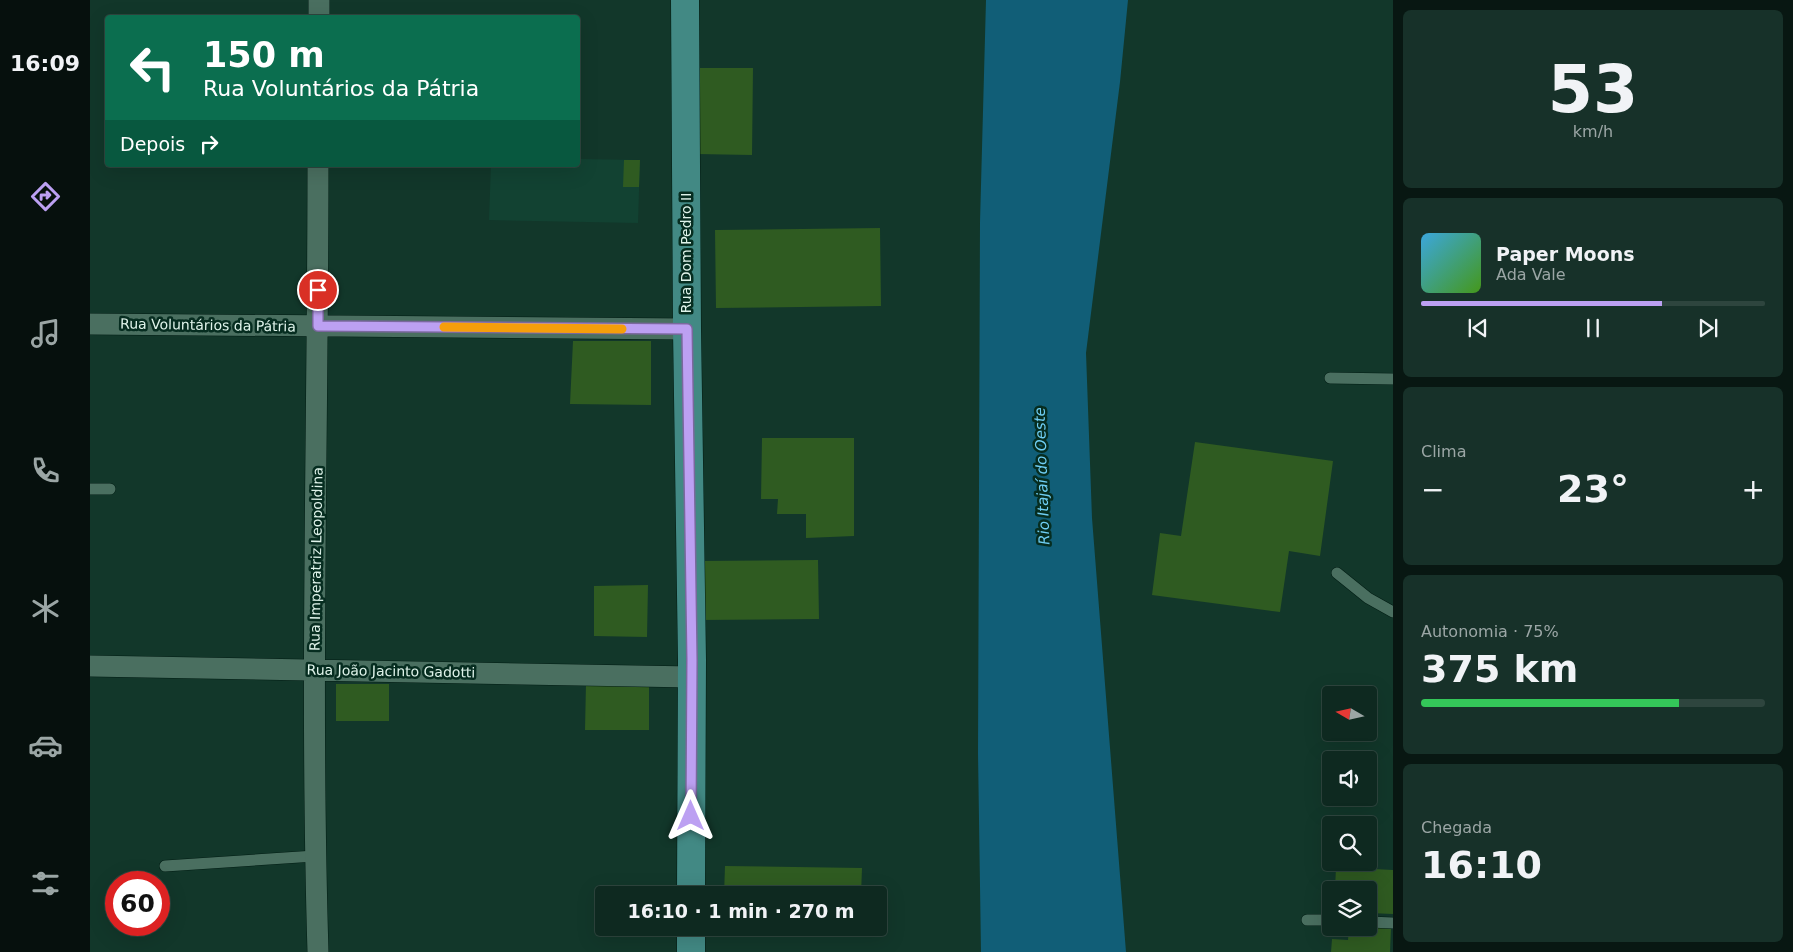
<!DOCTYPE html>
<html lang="pt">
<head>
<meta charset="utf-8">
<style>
  body { margin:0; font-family:"DejaVu Sans",sans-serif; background:#173129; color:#f1f3f6; height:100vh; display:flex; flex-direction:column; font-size:19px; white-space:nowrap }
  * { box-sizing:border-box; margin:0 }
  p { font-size:16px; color:#9ba6a5 }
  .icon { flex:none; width:28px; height:28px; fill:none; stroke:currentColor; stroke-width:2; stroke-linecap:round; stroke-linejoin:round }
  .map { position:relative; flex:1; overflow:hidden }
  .panel { display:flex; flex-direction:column; gap:10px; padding:10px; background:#081712; width:400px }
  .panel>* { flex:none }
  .banner { position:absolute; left:15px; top:15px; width:475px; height:152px; border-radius:5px; box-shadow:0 5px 20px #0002,0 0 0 1px #2e453e; background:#0b6e4f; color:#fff; overflow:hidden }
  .needle { width:32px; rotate:279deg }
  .tools { position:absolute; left:1232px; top:686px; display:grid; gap:10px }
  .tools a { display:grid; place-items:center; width:55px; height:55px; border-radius:5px; background:#0e2920; box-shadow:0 5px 20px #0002,0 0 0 1px #2e453e; font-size:25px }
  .speed { position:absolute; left:15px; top:871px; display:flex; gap:10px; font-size:25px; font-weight:700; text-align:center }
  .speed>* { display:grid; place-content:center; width:65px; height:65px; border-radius:50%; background:#0e2920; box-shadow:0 5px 20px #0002,0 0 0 1px #2e453e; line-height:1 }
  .speed .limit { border:8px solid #d22; background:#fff; color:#111 }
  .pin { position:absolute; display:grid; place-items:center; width:42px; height:42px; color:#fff; margin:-21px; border:2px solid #fff; border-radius:50%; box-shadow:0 1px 5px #0007 }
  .me { position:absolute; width:55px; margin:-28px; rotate:0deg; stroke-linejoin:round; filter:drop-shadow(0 0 4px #0008) }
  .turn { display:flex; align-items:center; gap:18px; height:105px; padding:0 15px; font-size:22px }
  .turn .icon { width:65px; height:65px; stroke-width:2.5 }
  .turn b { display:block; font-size:35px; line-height:42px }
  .then { display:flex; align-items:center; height:48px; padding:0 15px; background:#0003; gap:10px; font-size:19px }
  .big { font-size:38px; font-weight:600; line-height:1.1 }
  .panel .tile { flex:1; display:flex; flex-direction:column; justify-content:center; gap:8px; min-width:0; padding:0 18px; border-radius:8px; background:#173129 }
  .panel .dial { align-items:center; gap:0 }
  .dial b { font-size:65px; line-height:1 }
  .song { display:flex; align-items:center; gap:15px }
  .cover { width:60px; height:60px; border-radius:8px; background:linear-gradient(135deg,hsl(200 70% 55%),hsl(100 70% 35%)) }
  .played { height:5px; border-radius:2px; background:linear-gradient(90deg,#bca0f2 70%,#2e453e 70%) }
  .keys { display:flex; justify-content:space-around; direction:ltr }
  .heat { display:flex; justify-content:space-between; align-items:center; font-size:28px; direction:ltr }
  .charge { height:8px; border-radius:4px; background:linear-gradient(90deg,#34c759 75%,#2e453e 0) }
  .trip { position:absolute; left:505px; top:886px; width:292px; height:50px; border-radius:5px; background:#0e2920; box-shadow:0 5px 20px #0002,0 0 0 1px #2e453e; font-weight:600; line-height:50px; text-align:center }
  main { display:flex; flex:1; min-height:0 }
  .menu { display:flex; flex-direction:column; width:90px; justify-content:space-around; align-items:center; background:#06100d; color:#9ba6a5 }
  .menu .icon { width:35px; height:35px }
  .menu .active { color:#bca0f2 }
  .menu b { font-size:22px; color:#f1f3f6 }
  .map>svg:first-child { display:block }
  .built { fill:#124232 }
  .water { fill:#115e77 }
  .building { fill:#2f5b21 }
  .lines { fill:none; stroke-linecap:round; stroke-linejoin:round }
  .service-casing { stroke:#021d14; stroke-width:12 }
  .minor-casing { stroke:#021d14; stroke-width:22 }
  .primary-casing { stroke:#021d14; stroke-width:29 }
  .service { stroke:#4a6f60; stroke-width:11 }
  .minor { stroke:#4a6f60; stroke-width:21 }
  .primary { stroke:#428984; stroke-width:28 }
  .route-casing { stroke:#7a689d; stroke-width:12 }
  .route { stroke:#bca0f2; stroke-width:9 }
  .slow { stroke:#f59e0b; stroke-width:9 }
  .labels { text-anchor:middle; stroke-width:5; stroke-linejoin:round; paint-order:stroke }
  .street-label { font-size:14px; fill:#dff3ea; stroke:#062d20 }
  .water-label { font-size:15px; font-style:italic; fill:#6fcef4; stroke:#062d20 }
</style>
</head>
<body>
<main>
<nav class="menu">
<b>16:09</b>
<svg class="icon active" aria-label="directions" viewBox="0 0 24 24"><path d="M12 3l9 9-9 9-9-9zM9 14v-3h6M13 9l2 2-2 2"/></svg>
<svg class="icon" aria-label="music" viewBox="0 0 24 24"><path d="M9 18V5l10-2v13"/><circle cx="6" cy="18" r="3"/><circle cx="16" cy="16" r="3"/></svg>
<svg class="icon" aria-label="phone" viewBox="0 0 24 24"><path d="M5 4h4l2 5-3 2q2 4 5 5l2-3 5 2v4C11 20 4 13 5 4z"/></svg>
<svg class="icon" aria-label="climate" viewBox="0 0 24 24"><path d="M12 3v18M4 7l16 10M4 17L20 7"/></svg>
<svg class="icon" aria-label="car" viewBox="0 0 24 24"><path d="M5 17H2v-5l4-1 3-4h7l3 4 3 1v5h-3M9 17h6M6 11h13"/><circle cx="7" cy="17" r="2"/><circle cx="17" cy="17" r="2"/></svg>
<svg class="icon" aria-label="filters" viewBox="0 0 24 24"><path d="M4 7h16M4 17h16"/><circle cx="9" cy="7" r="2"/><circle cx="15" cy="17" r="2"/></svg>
</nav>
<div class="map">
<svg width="1303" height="952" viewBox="0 0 1303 952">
  <rect width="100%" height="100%" fill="#12372a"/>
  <path class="built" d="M488,159L550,160L548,223L399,220L401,165H488Z"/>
  <path class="water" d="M896,0H1038L1030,82L996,353L1002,518L1036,952H891L888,753L890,222Z"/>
  <path class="building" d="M606,68H663L662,155L606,154Z
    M534,160H550L549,187H533Z
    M790,228L791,306L626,308L625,230Z
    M483,341H561V405L480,404Z
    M672,438H764V536L716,538V514H687L688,499H671Z
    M1105,442L1243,461L1230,556L1199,551L1190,612L1062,595L1070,533L1091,536Z
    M728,560L729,619L608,620V561Z
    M558,585L557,637L504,636V586Z
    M559,682V730H495L496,683Z
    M246,684H299V721H246Z
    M635,866L772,868L771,895H634Z
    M1246,867L1303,870V914L1279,913V890H1245Z
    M1259,928H1301L1300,952H1241L1242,939L1258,940Z"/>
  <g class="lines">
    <g class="service-casing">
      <path id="service" d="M1240,378L1303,379
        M0,489H20
        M1247,573L1278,598L1303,612
        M75,866L225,856
        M1217,920H1241
        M1279,922L1303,923"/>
    </g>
    <g class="minor-casing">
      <path id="minor" d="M229,18V0
        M0,324L597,329
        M0,666L602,677
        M228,952C220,690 228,427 228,165"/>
    </g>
    <g class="primary-casing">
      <path id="primary" d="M595,0L597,329L602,660L601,895
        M601,952V928"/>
    </g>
    <use href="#service" class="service"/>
    <use href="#minor" class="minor"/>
    <use href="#primary" class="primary"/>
  </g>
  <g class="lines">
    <g class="route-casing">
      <path id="route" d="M228,290V326L597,329L602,660L601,816"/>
    </g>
    <use href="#route" class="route"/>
    <path class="slow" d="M354,327L532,329"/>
  </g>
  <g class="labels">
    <g class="street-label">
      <text transform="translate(596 253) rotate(-90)" y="5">Rua Dom Pedro II</text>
      <text transform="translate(118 325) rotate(1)" y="5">Rua Voluntários da Pátria</text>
      <text transform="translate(226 559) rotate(-89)" y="5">Rua Imperatriz Leopoldina</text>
      <text transform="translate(301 671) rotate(1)" y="5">Rua João Jacinto Gadotti</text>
    </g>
    <g class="water-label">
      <text transform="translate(952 476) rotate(-92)" y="5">Rio Itajaí do Oeste</text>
    </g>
  </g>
</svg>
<div class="tools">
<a><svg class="needle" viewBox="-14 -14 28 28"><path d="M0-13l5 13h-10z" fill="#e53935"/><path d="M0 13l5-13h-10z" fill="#9ba6a5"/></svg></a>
<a><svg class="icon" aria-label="sound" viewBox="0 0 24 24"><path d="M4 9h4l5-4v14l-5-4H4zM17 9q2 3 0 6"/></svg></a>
<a><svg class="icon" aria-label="search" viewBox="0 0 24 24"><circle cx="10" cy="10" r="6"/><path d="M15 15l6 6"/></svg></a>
<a><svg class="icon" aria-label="layers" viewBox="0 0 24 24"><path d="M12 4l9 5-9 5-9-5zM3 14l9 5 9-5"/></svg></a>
</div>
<div class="speed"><div class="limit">60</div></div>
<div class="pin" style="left:228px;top:290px;background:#d93025"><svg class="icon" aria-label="arrive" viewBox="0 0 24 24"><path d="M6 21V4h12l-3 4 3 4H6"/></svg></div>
<svg class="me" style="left:601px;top:816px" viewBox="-20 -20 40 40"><path d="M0-17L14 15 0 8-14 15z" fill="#bca0f2" stroke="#fff" stroke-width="4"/></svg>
<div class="trip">16:10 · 1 min · 270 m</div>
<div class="banner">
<div class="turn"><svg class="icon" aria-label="left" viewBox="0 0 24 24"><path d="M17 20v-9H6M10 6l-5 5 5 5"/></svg><div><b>150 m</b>Rua Voluntários da Pátria</div></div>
<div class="then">Depois<svg class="icon" aria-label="right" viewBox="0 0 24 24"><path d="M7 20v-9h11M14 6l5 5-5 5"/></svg></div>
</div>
</div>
<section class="panel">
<div class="tile dial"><b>53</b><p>km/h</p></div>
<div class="tile">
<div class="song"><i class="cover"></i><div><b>Paper Moons</b><p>Ada Vale</p></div></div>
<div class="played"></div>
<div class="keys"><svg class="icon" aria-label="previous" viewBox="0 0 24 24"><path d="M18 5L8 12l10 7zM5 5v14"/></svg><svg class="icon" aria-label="pause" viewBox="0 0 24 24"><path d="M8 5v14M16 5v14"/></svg><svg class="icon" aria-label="next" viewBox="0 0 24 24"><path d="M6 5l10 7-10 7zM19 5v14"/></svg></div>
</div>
<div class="tile"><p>Clima</p>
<div class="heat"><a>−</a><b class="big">23°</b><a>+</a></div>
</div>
<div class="tile"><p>Autonomia · 75%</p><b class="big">375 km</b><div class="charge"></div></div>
<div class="tile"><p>Chegada</p><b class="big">16:10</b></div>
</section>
</main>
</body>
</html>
